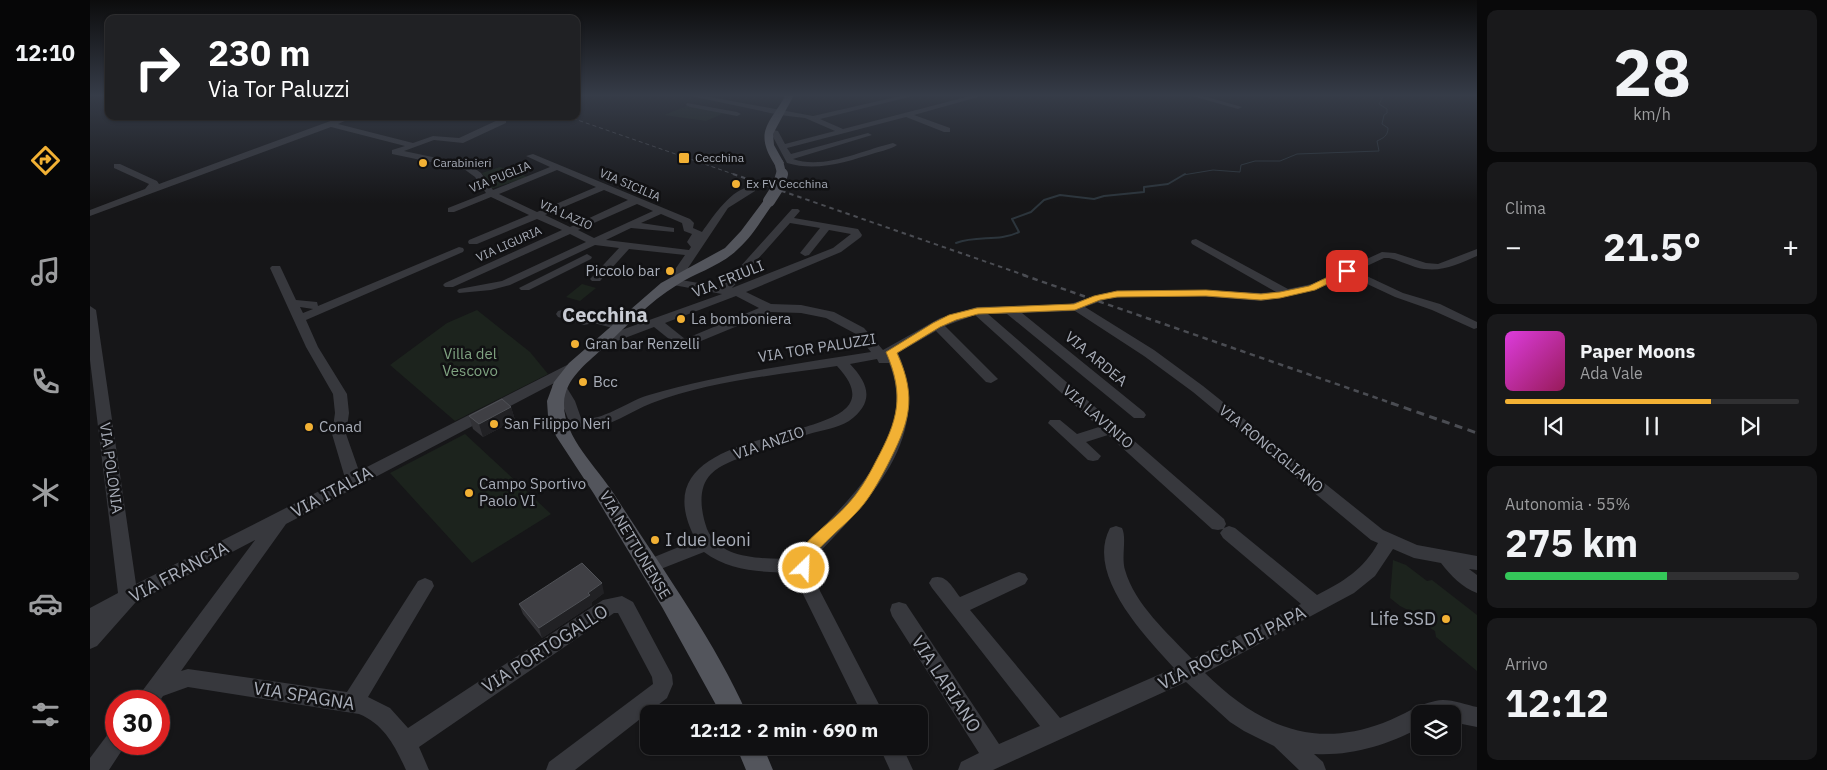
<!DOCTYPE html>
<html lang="it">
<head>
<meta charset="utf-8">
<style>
  body { margin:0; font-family:"IBM Plex Sans",sans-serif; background:#19191b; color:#f1f3f6; height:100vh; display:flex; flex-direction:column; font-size:19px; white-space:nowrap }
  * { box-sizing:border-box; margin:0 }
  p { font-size:16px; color:#9c9d9f }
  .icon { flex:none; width:28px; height:28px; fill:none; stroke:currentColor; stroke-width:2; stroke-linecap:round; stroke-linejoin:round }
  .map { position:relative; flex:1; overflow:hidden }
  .sheet { display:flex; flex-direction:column; gap:10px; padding:10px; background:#09090a; width:350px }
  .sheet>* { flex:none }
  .hud { position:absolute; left:15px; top:15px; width:475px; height:105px; border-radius:10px; box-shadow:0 1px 4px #0004,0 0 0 1px #303032; background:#202124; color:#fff; overflow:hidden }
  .fabs { position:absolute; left:1321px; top:705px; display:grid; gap:10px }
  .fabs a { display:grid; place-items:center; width:50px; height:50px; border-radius:10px; background:#101012; box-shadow:0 1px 4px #0004,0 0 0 1px #303032; font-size:25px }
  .speed { position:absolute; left:15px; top:690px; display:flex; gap:10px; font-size:25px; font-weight:700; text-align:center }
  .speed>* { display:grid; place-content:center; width:65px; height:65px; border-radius:50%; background:#101012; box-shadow:0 1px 4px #0004,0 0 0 1px #303032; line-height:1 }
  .speed .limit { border:8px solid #d22; background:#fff; color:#111 }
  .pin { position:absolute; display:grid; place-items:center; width:42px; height:42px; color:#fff; margin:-21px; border-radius:10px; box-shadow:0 2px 8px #0006 }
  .me { position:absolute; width:55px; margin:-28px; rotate:24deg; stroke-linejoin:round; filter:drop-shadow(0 0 4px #0008) }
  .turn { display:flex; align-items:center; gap:18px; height:105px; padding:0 20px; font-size:22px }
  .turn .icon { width:65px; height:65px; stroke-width:2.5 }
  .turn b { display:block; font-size:35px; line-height:42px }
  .big { font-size:38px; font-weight:700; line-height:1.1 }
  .sheet .tile { flex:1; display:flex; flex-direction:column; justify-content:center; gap:8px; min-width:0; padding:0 18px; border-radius:10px; background:#19191b }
  .sheet .dial { align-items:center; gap:0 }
  .dial b { font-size:65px; line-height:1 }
  .song { display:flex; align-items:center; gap:15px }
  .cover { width:60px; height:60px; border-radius:8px; background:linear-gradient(135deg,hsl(300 70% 55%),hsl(330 70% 35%)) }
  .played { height:5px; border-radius:2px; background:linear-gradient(90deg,#f2b134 70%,#303032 70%) }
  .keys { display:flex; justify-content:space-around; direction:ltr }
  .heat { display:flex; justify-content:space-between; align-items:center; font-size:28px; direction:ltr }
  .charge { height:8px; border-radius:4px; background:linear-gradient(90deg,#34c759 55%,#303032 0) }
  .trip { position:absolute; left:550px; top:705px; width:288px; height:50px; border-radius:10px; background:#101012; box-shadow:0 1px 4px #0004,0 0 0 1px #303032; font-weight:700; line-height:50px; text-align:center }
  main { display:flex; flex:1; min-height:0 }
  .dock { display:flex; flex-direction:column; width:90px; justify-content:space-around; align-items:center; background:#060607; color:#9c9d9f }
  .dock .icon { width:35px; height:35px }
  .dock .current { color:#f2b134 }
  .dock b { font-size:22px; color:#f1f3f6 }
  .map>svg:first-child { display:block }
  .green { fill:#1c231d }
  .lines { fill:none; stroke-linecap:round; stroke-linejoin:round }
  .stream-far1 { stroke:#2c353c; stroke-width:1 }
  .stream { stroke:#2c353c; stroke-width:2 }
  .minor { fill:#37383d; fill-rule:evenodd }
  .major { fill:#53555c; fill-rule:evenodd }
  .rail-far3 { stroke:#4a4c52; stroke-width:1; stroke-dasharray:4 3; stroke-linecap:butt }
  .rail-far2 { stroke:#4a4c52; stroke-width:2; stroke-dasharray:4.5 4; stroke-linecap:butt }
  .rail-far1 { stroke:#4a4c52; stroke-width:2.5; stroke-dasharray:5.5 4.5; stroke-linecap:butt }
  .rail { stroke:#4a4c52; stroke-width:3; stroke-dasharray:8 5.5; stroke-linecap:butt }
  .major-bridge-far1 { stroke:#53555c; stroke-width:9 }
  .major-bridge { stroke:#53555c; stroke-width:12 }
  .wall { fill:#323236 }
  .shaded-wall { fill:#212124 }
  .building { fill:#3f3f44; stroke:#4f5156 }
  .route { fill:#f2b134; stroke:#9d7322 }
  .poi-dot { fill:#f2b134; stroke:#111113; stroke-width:2 }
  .labels { text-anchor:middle; stroke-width:5; stroke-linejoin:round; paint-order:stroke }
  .far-poi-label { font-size:12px; fill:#a8adb8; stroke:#111113; text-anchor:start }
  .far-street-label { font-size:12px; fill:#a8adb8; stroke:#111113 }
  .poi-label { font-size:15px; fill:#a8adb8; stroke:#111113; text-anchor:start }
  .street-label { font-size:15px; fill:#a8adb8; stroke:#111113 }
  .park-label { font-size:15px; fill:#7fa381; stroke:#111113 }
  .near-street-label { font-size:18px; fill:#a8adb8; stroke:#111113 }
  .near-poi-label { font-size:18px; fill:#a8adb8; stroke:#111113; text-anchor:start }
  .district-label { font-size:20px; font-weight:bold; fill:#c9ccd4; stroke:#111113 }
</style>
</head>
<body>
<main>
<nav class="dock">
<b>12:10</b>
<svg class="icon current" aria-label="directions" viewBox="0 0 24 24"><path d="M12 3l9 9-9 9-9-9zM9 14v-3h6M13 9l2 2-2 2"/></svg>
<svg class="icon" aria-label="music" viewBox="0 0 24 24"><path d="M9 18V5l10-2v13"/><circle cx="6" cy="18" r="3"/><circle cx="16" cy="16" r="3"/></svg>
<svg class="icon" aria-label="phone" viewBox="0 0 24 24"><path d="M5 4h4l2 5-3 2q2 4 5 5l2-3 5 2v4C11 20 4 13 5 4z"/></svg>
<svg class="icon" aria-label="climate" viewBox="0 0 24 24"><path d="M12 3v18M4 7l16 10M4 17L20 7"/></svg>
<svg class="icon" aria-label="car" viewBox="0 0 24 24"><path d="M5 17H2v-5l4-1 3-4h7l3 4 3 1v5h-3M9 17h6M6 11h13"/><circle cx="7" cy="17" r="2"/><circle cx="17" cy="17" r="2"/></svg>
<svg class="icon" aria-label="filters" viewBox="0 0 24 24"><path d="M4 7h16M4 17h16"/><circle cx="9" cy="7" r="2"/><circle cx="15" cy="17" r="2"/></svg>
</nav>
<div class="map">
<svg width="1387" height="770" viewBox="0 0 1387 770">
  <rect width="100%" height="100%" fill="#161618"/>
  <path class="green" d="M597,106L634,113L616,121L574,115Z
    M410,167L438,177L401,189L392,173Z
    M492,284L506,288L490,301L476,297Z
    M387,310L440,352L458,374L365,421L300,365L357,323Z
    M375,434L461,514L382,563L300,473Z
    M1303,560L1316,565L1337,581L1342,580L1387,615V671L1346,637L1345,631L1337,626L1327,624L1320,611L1310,606L1300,598Z"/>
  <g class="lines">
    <path class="stream-far1" d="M1093,175L1123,170L1150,172L1151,165L1165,161H1190L1207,154L1289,151L1287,141C1293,138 1298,136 1298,128L1292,124L1294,115L1297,113V109L1289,104L1293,97L1292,95"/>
    <path class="stream" d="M866,243C887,235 909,242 929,232L922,219L941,212L954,200L970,195L1004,199L1014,196L1054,192V187L1078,184L1095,174"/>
    <path class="minor" d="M596,95H609L723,116L815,95H827L730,119L753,129L884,95H895L824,115L860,128V132H854L816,117L697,148L701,154L778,133L782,135L703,159C734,170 773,150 803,143L807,145C801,149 792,151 785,153C756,162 727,172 697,163L682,135L675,131L679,129L688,131L695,144L745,131L715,118L690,115Z
      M682,95H702L703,96L699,98Z
      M1099,95H1110L1152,107L1148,109Z
      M597,103L647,112L651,114L647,116L600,107L596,105Z
      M254,116H266L248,124L323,143L343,136L369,138L410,119H416V123L373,143L344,140L314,151L380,165L391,173L403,190L460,167L436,156L443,154L600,219L604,223L603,228L612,232C623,217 644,184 665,187V191L638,208L598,268L596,277L591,280L632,287L702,209H708L710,211L704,218L768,229L772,235L771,237L751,252L656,292L681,304L711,305L744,312L774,328L793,350L850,318L887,307L980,304L1011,294L1032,291L1109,290L1171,293L1186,292L1102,244L1101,242L1102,240L1106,239L1198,289L1222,284L1292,252L1305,253L1336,263L1348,264L1387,249V256C1366,265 1349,274 1325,267C1316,264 1308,260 1299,258H1294L1266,271L1313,293L1350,304L1387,322V328L1384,329L1342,310L1305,297L1258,275L1230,288L1190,298L1171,301L1109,296L1032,297L1017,299L995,307L1064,350L1113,386L1293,530L1327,545L1387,556V570L1379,569L1387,575V593C1373,588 1360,575 1351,563L1324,558L1303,549L1285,576L1264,593L1115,673C1167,724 1221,750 1293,723C1313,716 1332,701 1353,700C1364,700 1377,705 1387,707V727L1362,722V714H1330V728C1296,745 1263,756 1224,754L1233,762L1236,770H1209L1184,746L1154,731L1140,722L1096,682L903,770H868L871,762L889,753L802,616L800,610L802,604L809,602L816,604L909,744L950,726L842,588L839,583L842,578C856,573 862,587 870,597L923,574L929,572L935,574L938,579L935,584L880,610L970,718L1084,668C1055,636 995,575 1020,528L1026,526L1032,528C1037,538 1031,557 1035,570C1045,605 1078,633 1102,659L1211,604L1133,538L1130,533L1133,529L1128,530L1122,529L1018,435L996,442L1011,456L1008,460L1003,461L998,460L958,423L960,420H970L987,434L1009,427L885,315L855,326L908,379L901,383L896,382L846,331L808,353C845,438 778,501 724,558L722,566L730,591L794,714H772L712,592L706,573C673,572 641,572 614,552L558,574L552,572L549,567L552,562L606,540C533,405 832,457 747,366C687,375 619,381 562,403C534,414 511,436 480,424L471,401L462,386L464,383H474L485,401L491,418C510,423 540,400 559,395C631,374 706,364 781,352L766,334L736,318L711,313L681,312L594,348L589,347L564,327L519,344H509L508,341L509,338L632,294L578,284L576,282L578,280L586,279L584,277L586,268L595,255L539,249L510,281H502L500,279L502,277L529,248L505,245L420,285L401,290L369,293L367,291L369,289L412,281L496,242L480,234L363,287H355L353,285L355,283L472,230L447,219L387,244H379L378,242L379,240L439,215L401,197L364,212H358V208L396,193L385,177L374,169L302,154V150L315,146L241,127L0,216V210L55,189L59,184L24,168V164H30L67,181L69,184ZM467,170L506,187L447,212L409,194ZM514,190L538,200L480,227L455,215ZM547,204L563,211L504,238L488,230ZM571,214L592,223L594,231L602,234L597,242L601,247L599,250L516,240L541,228L584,232V228L551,223ZM700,223L730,228L710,253L715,256L719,255L739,230L761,234L743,248L642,288ZM646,296L669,308L595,339L575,323ZM985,311L1054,356L1103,392L1281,540L1288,543C1274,569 1253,582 1227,595L1145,528L1139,526L1134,528L1136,524L1134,519L898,314H917L1044,418H1054L1056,415L1054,412L932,313ZM787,359L789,363H799C830,438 756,503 710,550L706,559C677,558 631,562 617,529C611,512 607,488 621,474C631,464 645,460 658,455C678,448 699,440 719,434C733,430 747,428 759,421C785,402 779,384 760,364Z
      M369,247L373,248L374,250L373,252L216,320L228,347L257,394L259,413L256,434L269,471L479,364L484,363L491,367L489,370L196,524L91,671L98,669L257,692L328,581L335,578L342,581L344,586L278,697L300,708L318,728L513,600L532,596L543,602L582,675L583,684L577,698L485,770H456L459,762L563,684L562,677L528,613H524L329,747L339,770H316C305,746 294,724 269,714L98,687L73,696L69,702L47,701L50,694L165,540L45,603L7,646L0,649V608L28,593L0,360V306L6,310L46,584L255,478L242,434L245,413L243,394L216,347L180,268L182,266H190L206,300L227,302L228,306ZM210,307L223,309L213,313Z
      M497,254L502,257L501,259L439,290H431L429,288Z
      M472,310L495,317L504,315L534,323L536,326L530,330L504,323L494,325L468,317L466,314L468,311Z
      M26,731V744H36L19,770H0V758L18,734Z
      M789,746H812L823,770H800Z"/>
    <path class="major" d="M696,95H704L683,134L684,145L694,163L689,166L685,165C664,132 678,125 696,95Z
      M679,198L685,201C673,217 663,236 648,249C631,266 607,272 587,285C559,302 536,327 512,349C496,364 475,379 474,403C473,437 507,467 524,494C568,563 624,639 657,714H631L572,607L504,494L466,436L458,416L457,401L464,382L479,363L571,283L635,248L651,231L675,199Z
      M646,746H673L683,770H656Z"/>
    <path class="rail-far3" d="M476,116L646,175"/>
    <path class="rail-far2" d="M643,174L937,276"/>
    <path class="rail-far1" d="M933,275L1304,404"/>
    <path class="rail" d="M1301,403L1387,433"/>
    <path class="major-bridge-far1" d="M689,163L692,175"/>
    <path class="major-bridge" d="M679,201L688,187L692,174"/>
  </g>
  <path class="wall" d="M421,407L425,420L393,437L383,429L379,416Z
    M514,593L502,602V605L452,638L433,614L429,604Z"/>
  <path class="shaded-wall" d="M421,407L425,420L393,437L389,424Z
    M512,583L514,593L502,602V605L452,638L449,628Z"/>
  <path class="building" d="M412,399L421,407L389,424L379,416Z
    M492,563L512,583L498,593L500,595L449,628L429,604Z"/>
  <linearGradient id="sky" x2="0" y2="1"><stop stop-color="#0c0c0d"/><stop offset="0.47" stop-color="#363c48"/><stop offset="1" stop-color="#363c48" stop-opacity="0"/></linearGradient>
  <rect width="1387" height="203" fill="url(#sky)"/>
  <path class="route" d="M1257,268L1262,271L1260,273L1225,290L1190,298L1171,300L1116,296L1027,297L1010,300L985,310L888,314L866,320L850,327L807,353C828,399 819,423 797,466C788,483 779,500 765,514C755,525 729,546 722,558C719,563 722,568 719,573L714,574L708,573C705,565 705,558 710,551C722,534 743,521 757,505C769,492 778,477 786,461C808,420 815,396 796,352L843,323L859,315L887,308L984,304L1004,296L1027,291L1116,290L1171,294L1190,292L1219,286Z"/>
  <g class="poi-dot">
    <rect x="588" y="152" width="12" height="12" rx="2.5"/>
    <circle cx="333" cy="163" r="5"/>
    <circle cx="646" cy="184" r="5"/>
    <circle cx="580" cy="271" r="5"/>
    <circle cx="591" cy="319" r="5"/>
    <circle cx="485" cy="344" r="5"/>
    <circle cx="493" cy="382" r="5"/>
    <circle cx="404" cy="424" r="5"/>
    <circle cx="219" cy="427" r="5"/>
    <circle cx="379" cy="493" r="5"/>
    <circle cx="565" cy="540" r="5"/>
    <circle cx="1356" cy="619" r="5"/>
  </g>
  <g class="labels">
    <g class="far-poi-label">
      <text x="605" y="162">Cecchina</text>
      <text x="343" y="167">Carabinieri</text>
      <text x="656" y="188">Ex FV Cecchina</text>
    </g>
    <g class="far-street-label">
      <text transform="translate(410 177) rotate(-22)" y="4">VIA PUGLIA</text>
      <text transform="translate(540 185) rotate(23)" y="4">VIA SICILIA</text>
      <text transform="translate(476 215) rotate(24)" y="4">VIA LAZIO</text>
      <text transform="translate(419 244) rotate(-24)" y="4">VIA LIGURIA</text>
    </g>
    <g class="poi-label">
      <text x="570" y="276" text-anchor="end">Piccolo bar</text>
      <text x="601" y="324">La bomboniera</text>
      <text x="495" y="349">Gran bar Renzelli</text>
      <text x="503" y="387">Bcc</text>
      <text x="414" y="429">San Filippo Neri</text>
      <text x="229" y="432">Conad</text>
      <text x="389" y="489">Campo Sportivo<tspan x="389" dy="17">Paolo VI</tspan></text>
    </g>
    <g class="street-label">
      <text transform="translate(638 279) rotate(-22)" y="5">VIA FRIULI</text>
      <text transform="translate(727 348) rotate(-9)" y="5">VIA TOR PALUZZI</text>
      <text transform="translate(1006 359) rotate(40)" y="5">VIA ARDEA</text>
      <text transform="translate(1008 417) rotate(41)" y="5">VIA LAVINIO</text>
      <text transform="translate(679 443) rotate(-19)" y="5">VIA ANZIO</text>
      <text transform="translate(1181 449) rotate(39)" y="5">VIA RONCIGLIANO</text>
      <text transform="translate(21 468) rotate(82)" y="5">VIA POLONIA</text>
      <text transform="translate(545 545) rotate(59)" y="5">VIA NETTUNENSE</text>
    </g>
    <g class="park-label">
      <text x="380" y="359">Villa del<tspan x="380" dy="17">Vescovo</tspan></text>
    </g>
    <g class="near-street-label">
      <text transform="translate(242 492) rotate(-28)" y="6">VIA ITALIA</text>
      <text transform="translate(89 572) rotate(-28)" y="6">VIA FRANCIA</text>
      <text transform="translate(1142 648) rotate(-27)" y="6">VIA ROCCA DI PAPA</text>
      <text transform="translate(455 649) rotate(-33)" y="6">VIA PORTOGALLO</text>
      <text transform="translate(856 684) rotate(57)" y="6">VIA LARIANO</text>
      <text transform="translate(214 696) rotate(9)" y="6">VIA SPAGNA</text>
    </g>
    <g class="near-poi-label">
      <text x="575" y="546">I due leoni</text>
      <text x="1346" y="625" text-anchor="end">Life SSD</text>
    </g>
    <g class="district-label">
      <text x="515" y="322">Cecchina</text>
    </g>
  </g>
</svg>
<div class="fabs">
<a><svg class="icon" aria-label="layers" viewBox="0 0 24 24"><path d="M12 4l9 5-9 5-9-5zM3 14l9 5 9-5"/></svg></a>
</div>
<div class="speed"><div class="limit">30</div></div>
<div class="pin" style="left:1257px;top:271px;background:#d93025"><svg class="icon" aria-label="arrive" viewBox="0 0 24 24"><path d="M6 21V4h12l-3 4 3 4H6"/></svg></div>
<svg class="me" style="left:714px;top:568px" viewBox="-20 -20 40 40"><circle r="17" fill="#f2b134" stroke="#fff" stroke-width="3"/><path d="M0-11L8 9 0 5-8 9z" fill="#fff"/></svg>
<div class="trip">12:12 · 2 min · 690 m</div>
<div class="hud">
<div class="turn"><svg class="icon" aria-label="right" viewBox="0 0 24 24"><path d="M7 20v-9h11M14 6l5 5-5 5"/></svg><div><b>230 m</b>Via Tor Paluzzi</div></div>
</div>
</div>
<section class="sheet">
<div class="tile dial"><b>28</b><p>km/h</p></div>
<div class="tile"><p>Clima</p>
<div class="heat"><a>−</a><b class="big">21.5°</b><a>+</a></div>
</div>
<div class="tile">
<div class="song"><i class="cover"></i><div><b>Paper Moons</b><p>Ada Vale</p></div></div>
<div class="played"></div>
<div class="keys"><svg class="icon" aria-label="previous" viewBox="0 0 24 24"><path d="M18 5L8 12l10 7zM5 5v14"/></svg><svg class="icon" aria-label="pause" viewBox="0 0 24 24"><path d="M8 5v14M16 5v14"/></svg><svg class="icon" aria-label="next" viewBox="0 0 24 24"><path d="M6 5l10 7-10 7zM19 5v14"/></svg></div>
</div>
<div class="tile"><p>Autonomia · 55%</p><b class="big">275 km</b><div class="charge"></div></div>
<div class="tile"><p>Arrivo</p><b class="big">12:12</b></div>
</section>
</main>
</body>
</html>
